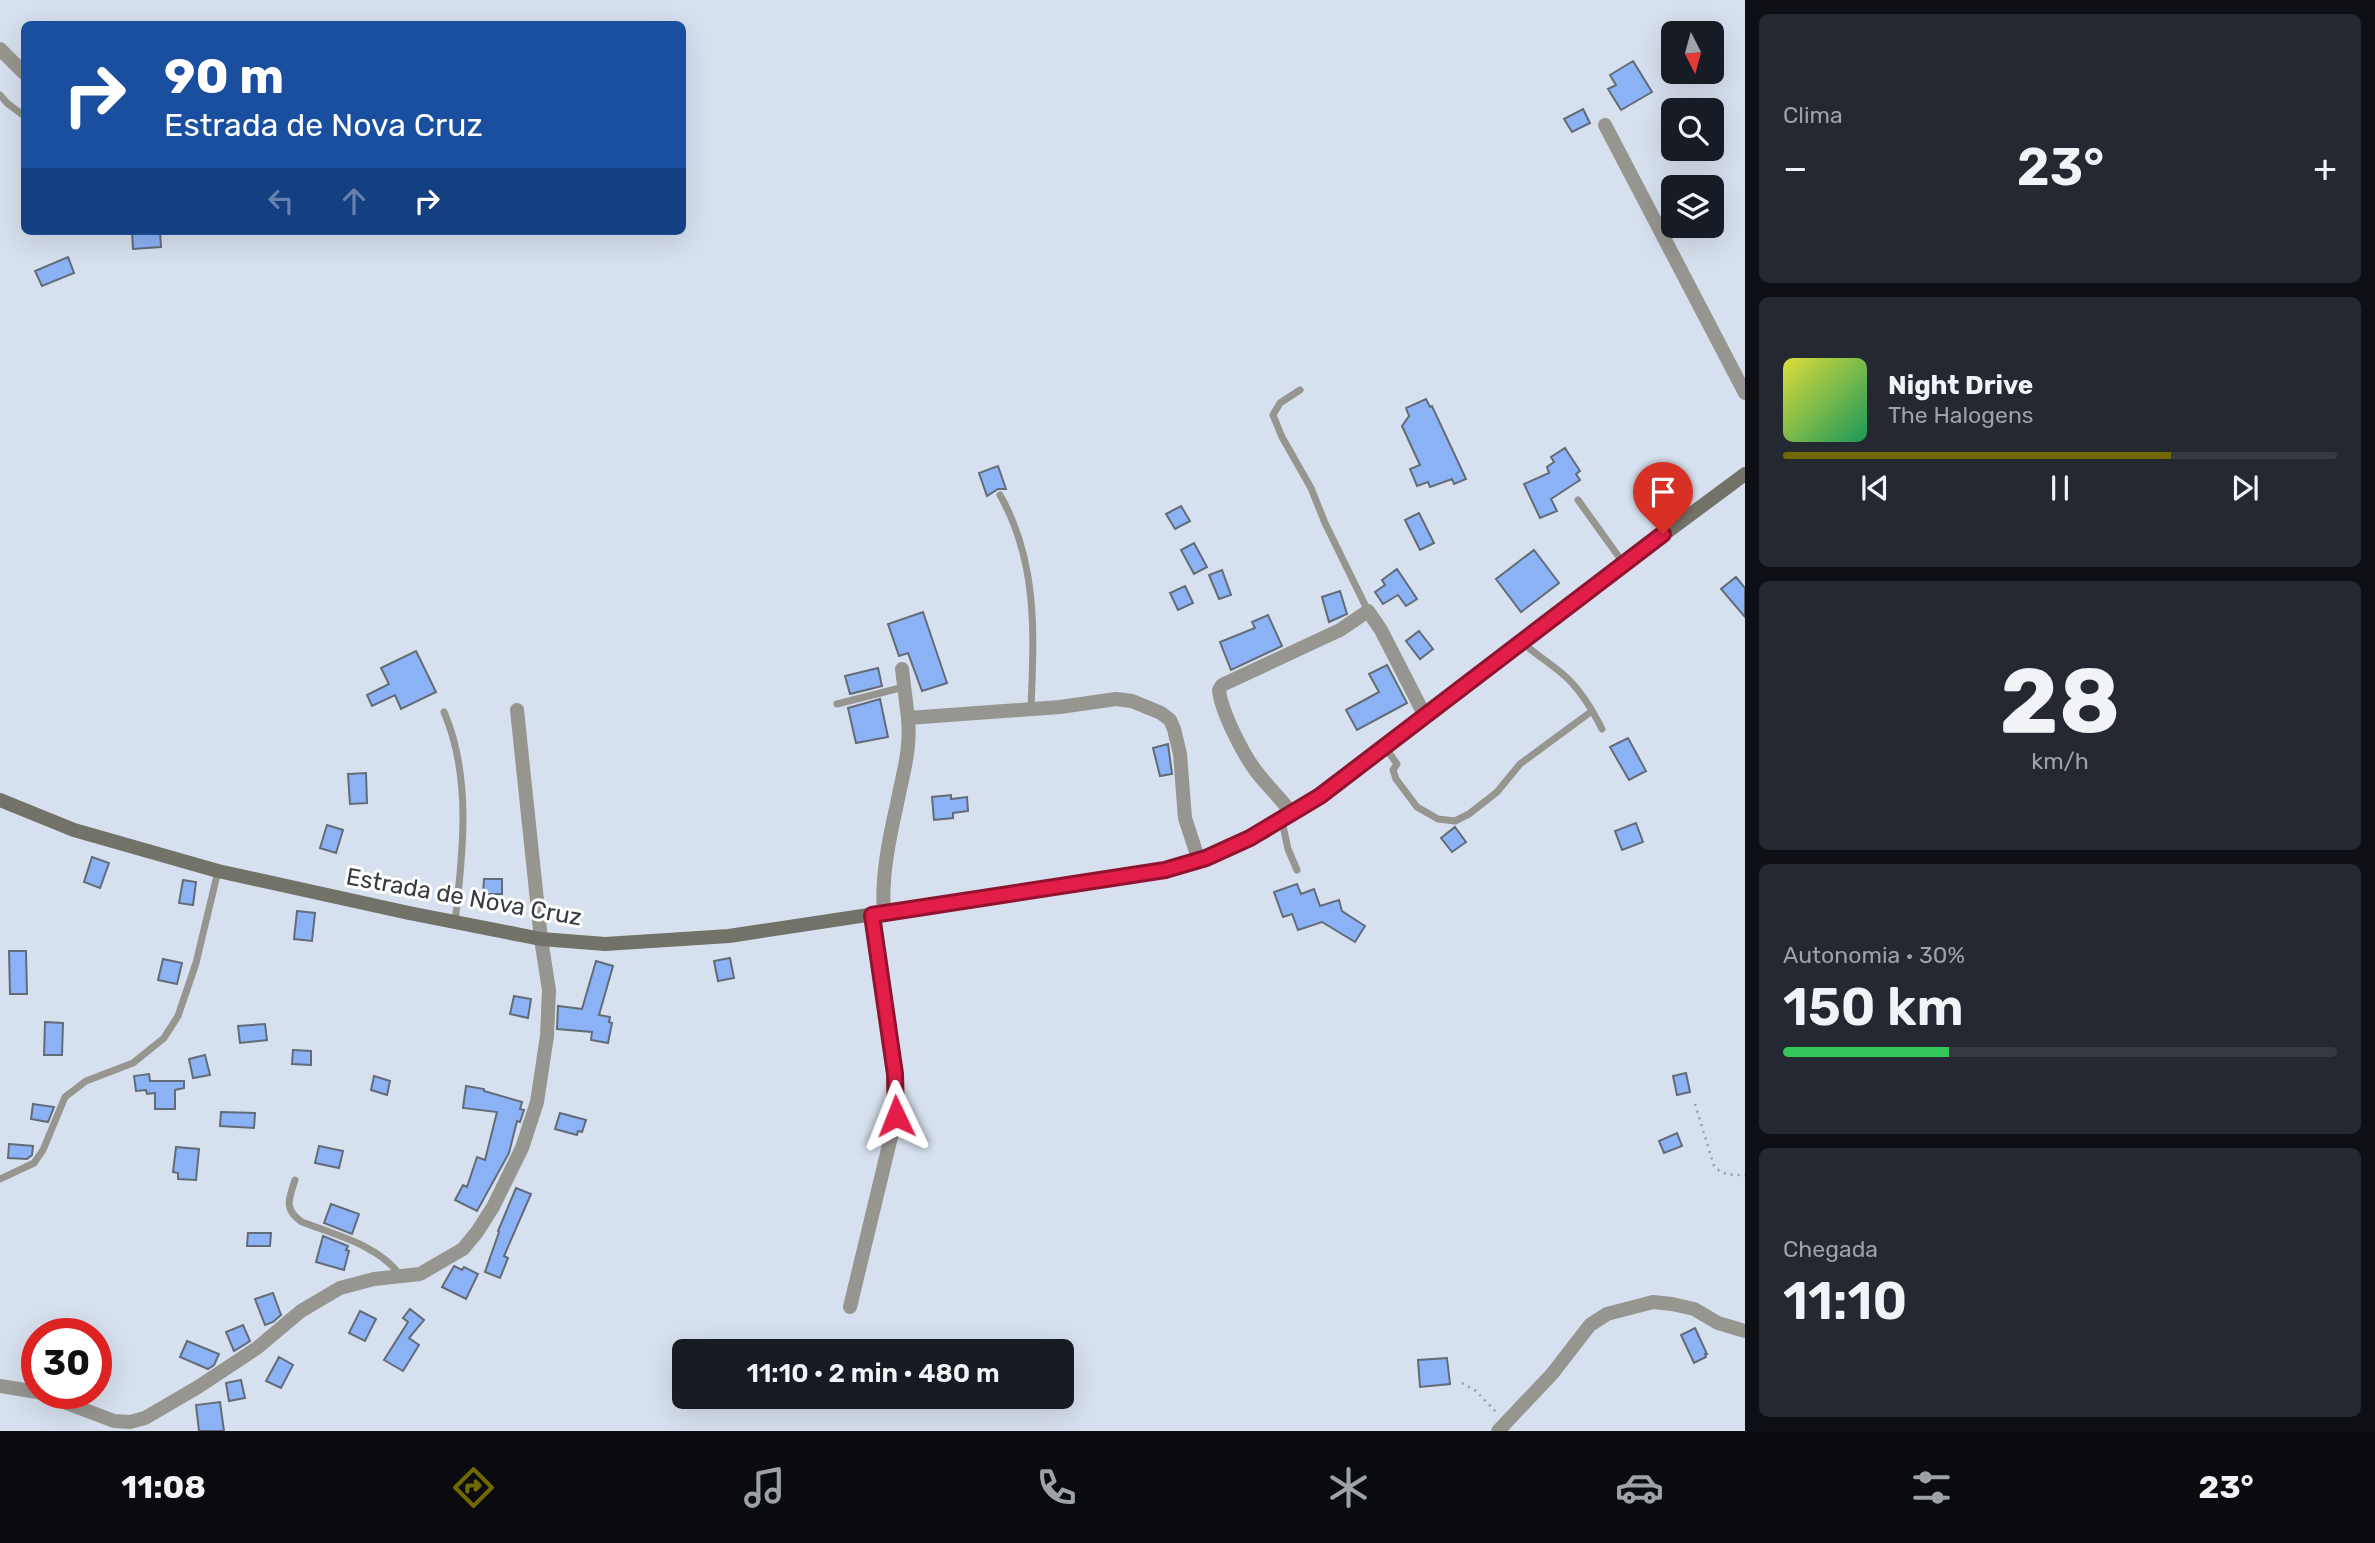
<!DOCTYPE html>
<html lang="pt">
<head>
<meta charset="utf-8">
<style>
  body { margin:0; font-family:Rubik,sans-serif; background:#242831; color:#f1f3f6; height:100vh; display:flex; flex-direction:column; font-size:26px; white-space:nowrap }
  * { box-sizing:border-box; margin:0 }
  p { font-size:23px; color:#9ea1a6 }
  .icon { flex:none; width:38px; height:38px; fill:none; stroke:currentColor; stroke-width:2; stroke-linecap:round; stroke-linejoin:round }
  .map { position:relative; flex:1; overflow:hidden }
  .drawer { display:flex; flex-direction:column; gap:14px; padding:14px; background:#0d0f14; width:630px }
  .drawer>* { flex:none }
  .top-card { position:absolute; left:21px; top:21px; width:665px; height:214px; border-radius:10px; box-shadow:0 7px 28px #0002; background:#1a4fa0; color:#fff; overflow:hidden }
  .needle { width:46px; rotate:174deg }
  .buttons { position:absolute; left:1661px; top:21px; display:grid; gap:14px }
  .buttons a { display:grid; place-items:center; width:63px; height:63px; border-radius:10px; background:#171b24; box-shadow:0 7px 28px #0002; font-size:35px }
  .speed { position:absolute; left:21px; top:1318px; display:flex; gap:14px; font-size:35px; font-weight:700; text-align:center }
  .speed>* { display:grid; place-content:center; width:91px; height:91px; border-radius:50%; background:#171b24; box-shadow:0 7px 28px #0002; line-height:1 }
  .speed .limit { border:10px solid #d22; background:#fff; color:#111 }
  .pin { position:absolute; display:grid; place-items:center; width:60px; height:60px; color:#fff; margin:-72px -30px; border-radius:50% 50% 50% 0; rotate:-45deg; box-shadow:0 0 7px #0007 }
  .pin .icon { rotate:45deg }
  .me { position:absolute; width:77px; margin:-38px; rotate:358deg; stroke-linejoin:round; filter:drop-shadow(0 0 5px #0008) }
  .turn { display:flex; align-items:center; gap:24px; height:147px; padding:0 28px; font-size:32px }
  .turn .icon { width:91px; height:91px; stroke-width:2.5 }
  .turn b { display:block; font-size:49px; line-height:60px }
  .lanes { display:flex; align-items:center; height:66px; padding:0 28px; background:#0003; justify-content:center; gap:35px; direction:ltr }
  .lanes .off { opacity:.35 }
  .big { font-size:52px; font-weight:600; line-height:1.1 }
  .drawer .card { flex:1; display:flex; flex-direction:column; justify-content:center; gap:10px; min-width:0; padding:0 24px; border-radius:10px; background:#242831 }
  .drawer .dial { align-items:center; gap:0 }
  .dial b { font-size:91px; line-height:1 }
  .song { display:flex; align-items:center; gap:21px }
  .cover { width:84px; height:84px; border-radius:10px; background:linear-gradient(135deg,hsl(60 70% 55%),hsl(150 70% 35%)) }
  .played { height:7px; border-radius:4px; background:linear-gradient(90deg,#716900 70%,#363941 70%) }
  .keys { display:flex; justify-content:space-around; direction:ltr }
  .heat { display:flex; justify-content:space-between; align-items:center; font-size:38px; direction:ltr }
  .charge { height:10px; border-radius:5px; background:linear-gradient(90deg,#34c759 30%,#363941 0) }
  .trip { position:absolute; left:672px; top:1339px; width:402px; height:70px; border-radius:10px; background:#171b24; box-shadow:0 7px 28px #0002; font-weight:600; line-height:70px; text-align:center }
  .tabs { display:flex; height:112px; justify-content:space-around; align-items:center; background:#090b0e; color:#9ea1a6 }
  .tabs .icon { width:49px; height:49px }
  .tabs .selected { color:#716900 }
  .tabs b { font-size:32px; color:#f1f3f6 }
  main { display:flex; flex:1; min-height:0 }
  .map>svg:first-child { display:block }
  .building { fill:#8ab2f5; stroke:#636b77; stroke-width:2 }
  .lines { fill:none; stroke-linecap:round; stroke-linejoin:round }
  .path { stroke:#979ea9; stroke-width:2.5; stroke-dasharray:2 5; stroke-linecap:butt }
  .service { stroke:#96958f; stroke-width:7 }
  .minor { stroke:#96958f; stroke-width:14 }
  .secondary { stroke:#727268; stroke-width:14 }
  .route-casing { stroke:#92132f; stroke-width:18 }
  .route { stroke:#e11d48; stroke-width:12 }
  .labels { text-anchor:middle; stroke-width:6; stroke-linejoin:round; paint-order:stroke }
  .street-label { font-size:24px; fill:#383b41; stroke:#fff }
</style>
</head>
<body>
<main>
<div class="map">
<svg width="1745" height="1431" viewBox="0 0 1745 1431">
  <rect width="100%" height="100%" fill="#d7e0ee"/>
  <path class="building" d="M1633,61L1652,92L1621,110L1608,89L1616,85L1610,75Z
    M1583,109L1590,123L1572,132L1564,119Z
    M132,231H160L161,247L133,249Z
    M68,257L74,273L42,286L35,271Z
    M1426,399L1430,407L1432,406L1466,479L1454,484L1452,479L1430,487L1428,482L1417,486L1410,469L1420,465L1402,426L1409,416L1406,408Z
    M1565,448L1580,471L1576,474L1580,480L1551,499L1557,511L1540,518L1524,484L1549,473L1547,467L1554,462L1551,457Z
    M998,466L1006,489H998L987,496L979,473Z
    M1181,506L1190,521L1175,529L1166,514Z
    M1419,513L1434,543L1420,550L1405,520Z
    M1194,543L1207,567L1194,574L1181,550Z
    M1534,550L1559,583L1521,612L1496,579Z
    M1397,569L1417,599L1406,606L1398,595L1383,604L1375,592L1385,585L1382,580Z
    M1222,570L1231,595L1219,599L1209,575Z
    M1736,577L1745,588V617L1721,589Z
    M1185,586L1193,603L1178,610L1170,593Z
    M1340,591L1347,614L1329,622L1322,597Z
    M923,612L947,683L922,691L908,653L899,656L888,624Z
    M1268,615L1282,646L1231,670L1220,642L1255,628L1252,622Z
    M1419,631L1433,649L1420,659L1406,641Z
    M416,651L436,692L401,709L395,695L372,706L367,695L389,684L381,668Z
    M1387,665L1407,703L1357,730L1346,710L1379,692L1369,674Z
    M878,668L882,686L850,694L845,676Z
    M880,699L888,737L856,743L848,708Z
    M1628,738L1646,771L1629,780L1610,747Z
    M1168,744L1172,774L1160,776L1153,748Z
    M366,773L367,803L350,804L348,774Z
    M951,795V799L967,797L968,811L953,813V818L934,820L932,797Z
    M1636,823L1643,842L1622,850L1615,831Z
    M327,825L343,830L336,853L320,848Z
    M1455,827L1466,842L1452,852L1441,838Z
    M92,857L109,863L100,888L84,882Z
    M484,879H502V894H483Z
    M183,880L196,882L193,905L179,903Z
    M1297,884L1301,894L1314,889L1320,906L1339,900L1342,911L1365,926L1355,942L1322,922L1298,930L1292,914L1283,917L1274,892Z
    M297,911L315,913L312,941L294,939Z
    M9,951H26L27,994H10Z
    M730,958L734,978L718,981L714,961Z
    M163,959L182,963L177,984L158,980Z
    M596,961L613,966L599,1015L610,1017L609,1022L612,1023L608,1043L591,1040L592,1032L557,1029L558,1006L582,1009Z
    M514,996L531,999L528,1018L510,1014Z
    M45,1022L63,1023L62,1055H44Z
    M265,1024L267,1040L240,1043L238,1026Z
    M293,1050L311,1051V1065L292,1064Z
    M205,1055L210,1075L193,1078L189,1059Z
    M1686,1073L1690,1092L1677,1095L1673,1076Z
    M149,1074L150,1081H184V1088L175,1090V1109H155V1093L147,1094L146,1090L136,1091L134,1076Z
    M374,1076L390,1081L387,1095L371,1090Z
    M466,1086L484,1089V1091L522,1102L520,1109L524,1110L520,1122L517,1121L509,1153L477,1211L455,1200L463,1185L467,1187L477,1157L485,1160L497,1112L463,1108Z
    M33,1104L54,1107L48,1122L31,1119Z
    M221,1112L255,1113L254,1128L220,1126Z
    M560,1113L586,1120L582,1132L578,1131L577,1135L555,1129Z
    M1677,1133L1682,1146L1664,1153L1659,1141Z
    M9,1144L33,1146L32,1155L27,1159L8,1158Z
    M319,1146L343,1151L339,1168L315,1163Z
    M176,1147L199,1149L196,1180L178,1179V1173L173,1172Z
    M516,1188L531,1194L504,1256L508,1258L500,1278L485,1272L499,1232L498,1231Z
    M331,1204L359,1214L352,1234L324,1223Z
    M248,1233H271L270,1246H247Z
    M323,1236L348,1246L346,1250L349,1251L344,1270L316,1262Z
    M454,1266L462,1270L464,1267L478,1274L466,1299L442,1287Z
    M273,1293L281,1315L273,1322L265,1325L255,1299Z
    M410,1309L424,1320L409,1338L419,1345L403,1371L384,1360L408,1322L403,1318Z
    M360,1311L376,1319L365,1341L349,1333Z
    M243,1325L250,1341L234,1351L226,1332Z
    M1695,1328L1707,1354H1705L1706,1357L1694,1363L1681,1335Z
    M187,1341L219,1354L214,1365L208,1369L180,1357Z
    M279,1357L293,1365L281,1388L266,1381Z
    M1447,1358L1450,1384L1420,1387L1418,1360Z
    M241,1380L245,1398L229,1401L226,1383Z
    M220,1402L224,1431H199L196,1405Z"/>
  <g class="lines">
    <path class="path" d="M1695,1104L1714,1166C1723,1176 1733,1175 1745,1175
      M1462,1383L1476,1391L1496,1412"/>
    <path class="service" d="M0,95L7,103L24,116
      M1300,390L1280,403L1273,415L1282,437L1311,488L1325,523L1368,611
      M1000,495C1038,562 1034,634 1031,708
      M1578,500L1624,564
      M1522,642C1536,655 1552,664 1566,677C1581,691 1593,711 1602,729
      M837,704L904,687
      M444,712C472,777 463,854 455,922
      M1385,747L1397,764L1393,770L1396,779L1417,807L1438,819L1455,821L1469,814L1497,792L1520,764L1592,711
      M1282,821L1288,849L1297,870
      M0,1179L34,1163L43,1150L65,1097L86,1081L133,1063L164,1038L178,1016L196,963L218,871
      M295,1180C289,1199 283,1209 302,1222C336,1235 378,1245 400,1275"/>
    <path class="minor" d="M0,49L24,73
      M1605,125L1745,393
      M902,669L908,718
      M1292,814C1281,798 1267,786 1256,771C1243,754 1221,711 1219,690L1222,685L1340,630L1368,611L1381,630L1425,716
      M884,913C881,878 889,839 897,804C903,772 911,751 908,718L1060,707L1116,699L1132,701L1161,713L1170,720L1174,729L1180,754L1185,818L1199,861
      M850,1307L896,1116L895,1074L872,915
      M0,1386L37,1392
      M40,1393L114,1421L130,1422L145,1418L198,1387L257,1348L301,1311L340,1288L374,1279L420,1274L463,1249L477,1232L493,1207L522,1148L537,1102L547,1036L549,990L541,939L517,710
      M1498,1431L1552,1374L1590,1325L1607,1314L1653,1302L1672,1304L1694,1309L1718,1323L1745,1331"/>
    <path class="secondary" d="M0,800L74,830L218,871L409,913L541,939L605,944L729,936L1165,870L1206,858L1264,832L1320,796L1562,610L1745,474"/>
  </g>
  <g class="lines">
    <g class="route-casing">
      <path id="route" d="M896,1116L895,1074L872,915L1165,870L1206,858L1250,838L1320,796L1663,534"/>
    </g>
    <use href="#route" class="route"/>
  </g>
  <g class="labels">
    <g class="street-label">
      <text transform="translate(464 897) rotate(10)" y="8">Estrada de Nova Cruz</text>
    </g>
  </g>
</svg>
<div class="buttons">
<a><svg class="needle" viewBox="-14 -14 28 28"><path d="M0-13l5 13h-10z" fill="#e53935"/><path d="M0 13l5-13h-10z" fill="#9ea1a6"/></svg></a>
<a><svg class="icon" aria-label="search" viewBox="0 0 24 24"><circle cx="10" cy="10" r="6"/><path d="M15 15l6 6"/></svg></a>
<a><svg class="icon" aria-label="layers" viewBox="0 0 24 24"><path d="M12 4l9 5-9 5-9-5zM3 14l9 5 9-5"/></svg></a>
</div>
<div class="speed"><div class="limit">30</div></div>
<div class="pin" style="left:1663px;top:534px;background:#d93025"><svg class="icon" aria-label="arrive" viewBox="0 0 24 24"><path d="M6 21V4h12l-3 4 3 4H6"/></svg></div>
<svg class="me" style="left:896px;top:1116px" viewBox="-20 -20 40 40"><path d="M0-17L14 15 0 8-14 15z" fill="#e11d48" stroke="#fff" stroke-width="4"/></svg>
<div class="trip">11:10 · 2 min · 480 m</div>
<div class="top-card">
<div class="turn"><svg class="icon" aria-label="right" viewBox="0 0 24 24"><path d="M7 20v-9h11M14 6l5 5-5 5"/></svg><div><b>90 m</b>Estrada de Nova Cruz</div></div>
<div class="lanes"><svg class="icon off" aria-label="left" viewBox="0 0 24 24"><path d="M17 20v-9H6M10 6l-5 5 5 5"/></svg><svg class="icon off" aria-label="ahead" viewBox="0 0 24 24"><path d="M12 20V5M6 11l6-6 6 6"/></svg><svg class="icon" aria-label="right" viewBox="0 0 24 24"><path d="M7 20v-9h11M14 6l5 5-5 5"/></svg></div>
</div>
</div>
<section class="drawer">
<div class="card"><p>Clima</p>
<div class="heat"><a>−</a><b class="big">23°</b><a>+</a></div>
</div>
<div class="card">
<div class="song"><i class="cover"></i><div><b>Night Drive</b><p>The Halogens</p></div></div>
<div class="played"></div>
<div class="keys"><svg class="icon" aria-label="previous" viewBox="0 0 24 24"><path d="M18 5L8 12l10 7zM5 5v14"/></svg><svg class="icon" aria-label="pause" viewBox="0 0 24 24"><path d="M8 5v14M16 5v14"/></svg><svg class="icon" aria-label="next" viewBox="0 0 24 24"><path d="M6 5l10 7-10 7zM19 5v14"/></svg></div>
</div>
<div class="card dial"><b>28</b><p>km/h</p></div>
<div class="card"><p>Autonomia · 30%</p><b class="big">150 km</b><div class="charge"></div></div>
<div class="card"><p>Chegada</p><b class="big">11:10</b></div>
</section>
</main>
<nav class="tabs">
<b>11:08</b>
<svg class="icon selected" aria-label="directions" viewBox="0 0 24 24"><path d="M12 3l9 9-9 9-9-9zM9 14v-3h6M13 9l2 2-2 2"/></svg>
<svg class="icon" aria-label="music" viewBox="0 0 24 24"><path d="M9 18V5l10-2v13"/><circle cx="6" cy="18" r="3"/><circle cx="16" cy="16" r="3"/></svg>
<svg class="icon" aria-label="phone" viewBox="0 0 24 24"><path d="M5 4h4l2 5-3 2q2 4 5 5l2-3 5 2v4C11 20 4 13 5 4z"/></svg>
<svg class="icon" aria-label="climate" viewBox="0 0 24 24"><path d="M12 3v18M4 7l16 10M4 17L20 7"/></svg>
<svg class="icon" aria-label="car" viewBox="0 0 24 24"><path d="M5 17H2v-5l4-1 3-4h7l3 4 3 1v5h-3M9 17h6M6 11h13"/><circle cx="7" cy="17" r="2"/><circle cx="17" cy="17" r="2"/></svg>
<svg class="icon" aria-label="filters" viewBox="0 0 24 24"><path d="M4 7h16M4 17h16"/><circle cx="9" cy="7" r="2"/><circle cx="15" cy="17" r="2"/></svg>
<b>23°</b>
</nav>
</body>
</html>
